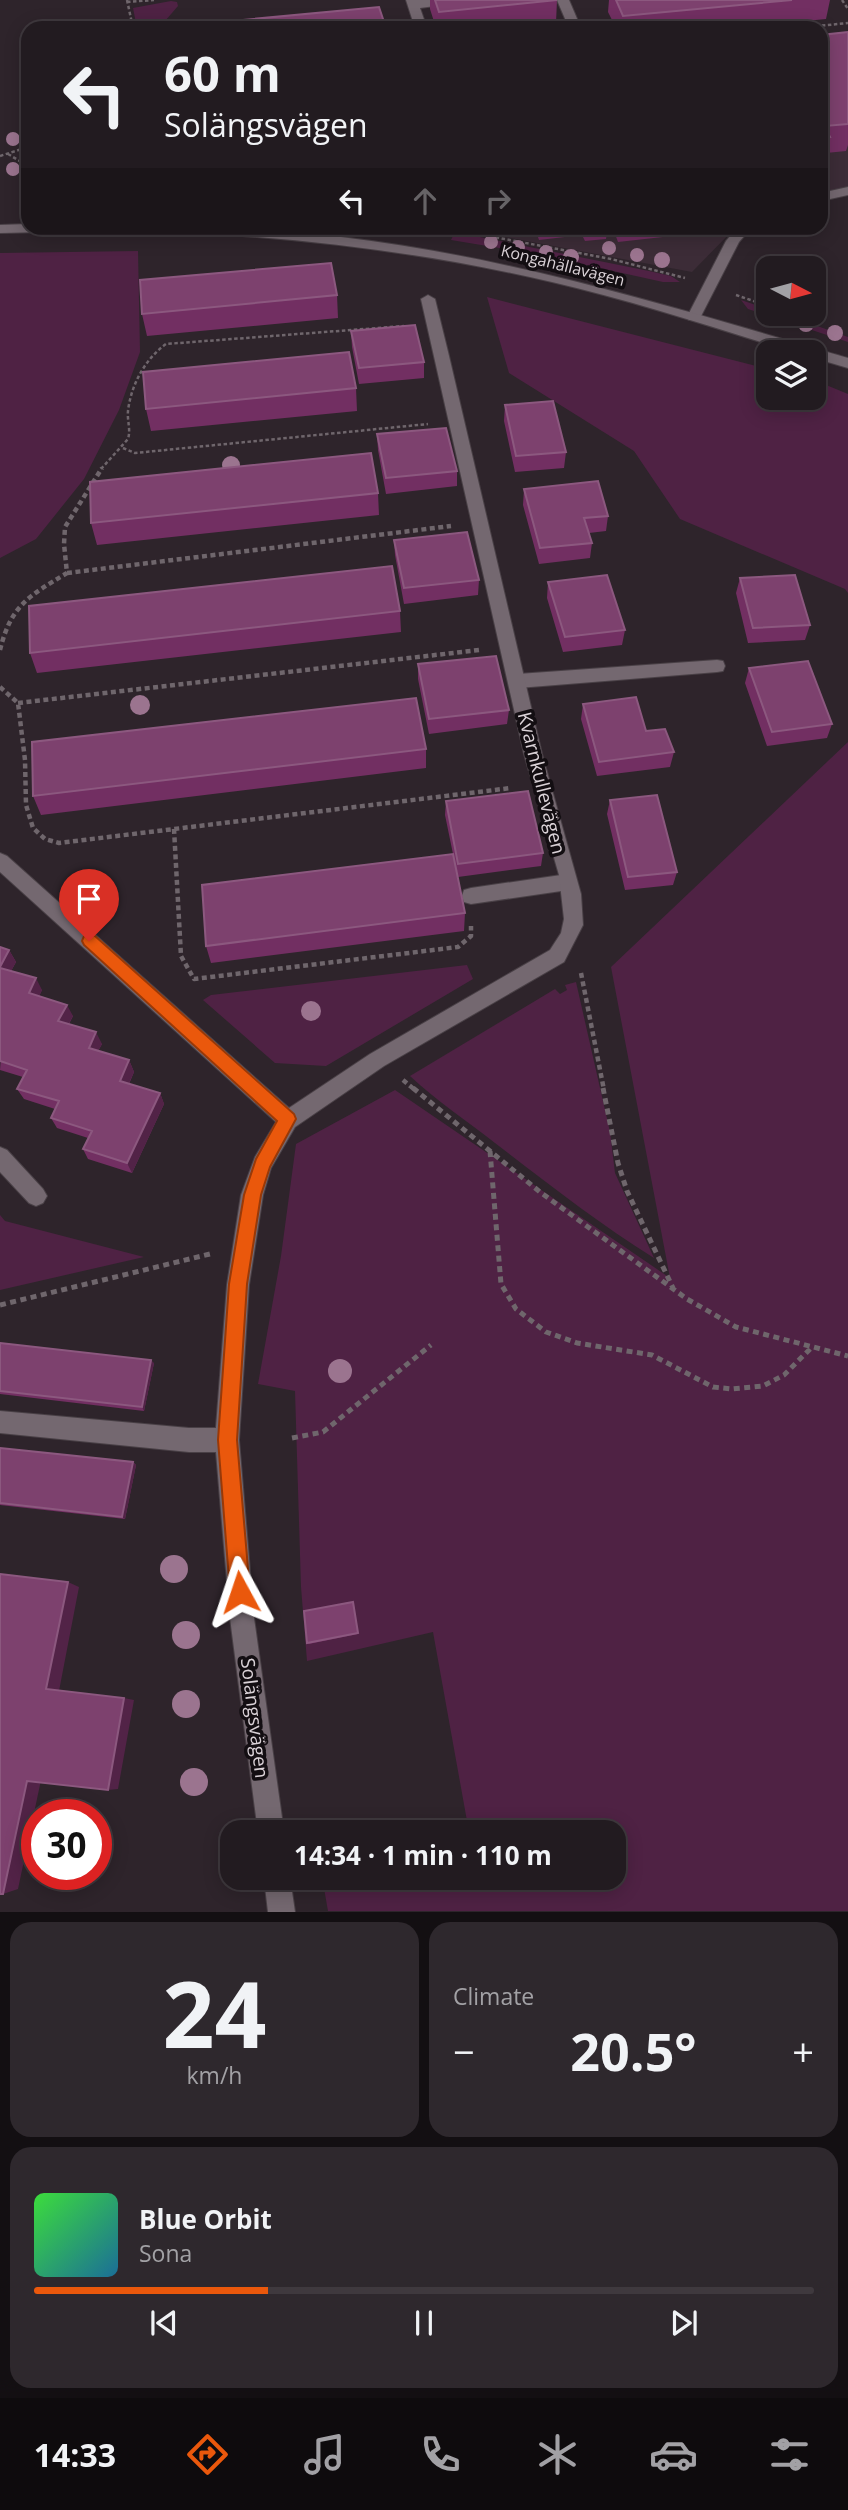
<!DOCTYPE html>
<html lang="en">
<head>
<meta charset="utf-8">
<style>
  body { margin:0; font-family:"Open Sans",sans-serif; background:#2e282d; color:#f1f3f6; height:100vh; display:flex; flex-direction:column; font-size:26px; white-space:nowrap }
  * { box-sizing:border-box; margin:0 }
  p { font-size:23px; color:#a2a1a5 }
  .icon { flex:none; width:38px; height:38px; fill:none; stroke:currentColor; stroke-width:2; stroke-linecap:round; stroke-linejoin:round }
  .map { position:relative; height:1912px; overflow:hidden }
  .details { display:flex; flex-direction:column; gap:10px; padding:10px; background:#130f12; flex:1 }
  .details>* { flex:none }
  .banner { position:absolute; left:21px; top:21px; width:807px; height:214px; border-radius:21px; box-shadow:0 4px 18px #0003,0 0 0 2px #3f393e; background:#221b20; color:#f1f3f6; overflow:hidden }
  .needle { width:46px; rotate:96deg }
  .controls { position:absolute; left:756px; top:256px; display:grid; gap:14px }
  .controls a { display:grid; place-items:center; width:70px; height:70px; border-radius:14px; background:#221b20; box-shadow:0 4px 18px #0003,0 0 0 2px #3f393e; font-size:35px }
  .speed { position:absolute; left:21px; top:1799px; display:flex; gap:14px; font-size:35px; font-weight:700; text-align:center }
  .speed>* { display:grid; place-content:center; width:91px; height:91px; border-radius:50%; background:#221b20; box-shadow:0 4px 18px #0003,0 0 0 2px #3f393e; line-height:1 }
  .speed .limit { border:10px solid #d22; background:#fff; color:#111 }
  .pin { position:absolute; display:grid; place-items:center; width:60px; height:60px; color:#fff; margin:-72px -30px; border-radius:50% 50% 50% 0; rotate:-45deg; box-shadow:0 0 7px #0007 }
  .pin .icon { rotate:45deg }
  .me { position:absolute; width:77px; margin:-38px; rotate:355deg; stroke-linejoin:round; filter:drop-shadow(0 0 5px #0008) }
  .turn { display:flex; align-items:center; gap:24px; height:147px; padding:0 28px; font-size:32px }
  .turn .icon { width:91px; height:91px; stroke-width:2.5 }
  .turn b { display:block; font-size:49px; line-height:60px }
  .lanes { display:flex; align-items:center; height:66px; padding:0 28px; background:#0003; justify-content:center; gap:35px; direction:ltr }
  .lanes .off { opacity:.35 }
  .big { font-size:52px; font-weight:700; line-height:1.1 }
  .details .card { flex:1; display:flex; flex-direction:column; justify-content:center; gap:10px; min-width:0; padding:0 24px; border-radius:21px; background:#2e282d }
  .details .dial { align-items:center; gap:0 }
  .dial b { font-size:91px; line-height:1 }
  .song { display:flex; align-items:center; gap:21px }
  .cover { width:84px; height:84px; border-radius:10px; background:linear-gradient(135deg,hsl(120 70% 55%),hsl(200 70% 35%)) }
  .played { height:7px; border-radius:4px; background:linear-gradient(90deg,#ea580c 30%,#3f393e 30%) }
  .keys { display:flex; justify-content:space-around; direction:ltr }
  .heat { display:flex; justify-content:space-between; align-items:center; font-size:38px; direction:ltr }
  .details .tiles { flex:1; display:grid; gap:10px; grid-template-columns:1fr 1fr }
  .card:last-child { grid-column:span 2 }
  .trip { position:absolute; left:220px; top:1820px; width:406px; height:70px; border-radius:21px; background:#221b20; box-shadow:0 4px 18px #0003,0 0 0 2px #3f393e; font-weight:700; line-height:70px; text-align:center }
  .tab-bar { display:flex; height:112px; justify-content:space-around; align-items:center; background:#0e0b0d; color:#a2a1a5 }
  .tab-bar .icon { width:49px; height:49px }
  .tab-bar .on { color:#ea580c }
  .tab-bar b { font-size:32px; color:#f1f3f6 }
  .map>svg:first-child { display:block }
  .built { fill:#3c2c37 }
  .green { fill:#4f2244 }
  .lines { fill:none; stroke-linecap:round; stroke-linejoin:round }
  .service-casing { stroke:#494046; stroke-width:2 }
  .minor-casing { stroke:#494046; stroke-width:2 }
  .tertiary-casing { stroke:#494046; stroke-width:2 }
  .path-far2 { stroke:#6f666c; stroke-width:2.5; stroke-dasharray:3.5 2.5; stroke-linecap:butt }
  .path-far1 { stroke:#6f666c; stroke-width:4.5; stroke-dasharray:5 3.5; stroke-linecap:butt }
  .path { stroke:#6f666c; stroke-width:5; stroke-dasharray:6 4.5; stroke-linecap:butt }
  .service { fill:#746870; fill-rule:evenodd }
  .minor { fill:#746870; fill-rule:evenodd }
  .tertiary { fill:#746870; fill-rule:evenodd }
  .tree { fill:#9b748f }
  .wall { fill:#722f62 }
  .shaded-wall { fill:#522347 }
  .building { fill:#7d416e; stroke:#8c587f; stroke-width:2 }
  .route { fill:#ea580c; stroke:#983908; stroke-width:2 }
  .labels { text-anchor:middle; stroke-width:7; stroke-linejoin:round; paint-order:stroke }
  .far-street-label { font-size:16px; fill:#dad2d7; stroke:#130e12 }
  .street-label { font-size:19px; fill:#dad2d7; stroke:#130e12 }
</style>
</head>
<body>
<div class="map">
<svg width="848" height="1912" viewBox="0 0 848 1912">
  <rect width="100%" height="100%" fill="#2e242b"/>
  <path class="built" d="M848,40V192L821,196V43Z
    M457,228H735L692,272Z"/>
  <path class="green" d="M171,1L177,2L178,6L159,28H137L133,8Z
    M455,232L649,271L671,276L680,282H663L536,254L451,240Z
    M138,251L140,352L119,410L84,479L36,539L0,558V253Z
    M487,297L768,369V397H814V380L848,394V593L845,589L680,519L634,451L509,373Z
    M741,300L768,309V313H781L848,337V342L748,309Z
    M848,742V1911H328L324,1888L361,1878H614V1832H469L433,1632L307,1661L301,1587L295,1391L258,1384L281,1256L296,1144L395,1090L670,1278L611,967Z
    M467,965L473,979L326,1066L275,1063L203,1000L211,995Z
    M576,982L610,1132L615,1173L654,1258C598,1223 547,1183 495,1143C467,1121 437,1101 410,1076L555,989L560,994L567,990L565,985Z
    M0,1215L5,1221L144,1257L0,1290Z"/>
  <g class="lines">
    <g class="service-casing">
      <path id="service" d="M406,0H464L458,3L420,8L427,28H415Z
        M557,0H569L581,28H569Z
        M717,660L723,661L725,666L723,671L717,672L518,688L512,686L509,681L512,676L518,674Z
        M568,874L575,876L577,882L575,888L568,890L471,904L464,902L462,896L464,890L471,888Z
        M0,1147L7,1150L43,1189L47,1196L43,1203L36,1206L29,1203L0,1172Z
        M0,1411L189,1428H227L235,1432L239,1440L235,1448L227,1452H189L0,1433Z"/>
    </g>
    <g class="minor-casing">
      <path id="minor" d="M848,187V195L821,201V193Z
        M737,228H751L739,242L699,320H689L687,317L726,241Z
        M428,295L435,299L449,356L542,754L581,894L583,925L564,962L384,1066L295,1127L271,1168L263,1195L249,1285L239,1440L254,1618L284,1832H258L230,1618L215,1440L227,1285L241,1195L255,1157L276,1122L0,872V853L7,856L289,1108L370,1054L550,950L561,933L564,919L559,875L524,754L421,299Z
        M264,1878H290L295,1912H268Z"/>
    </g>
    <g class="tertiary-casing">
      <path id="tertiary" d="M28,224V228H51L44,232L0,233V225Z
        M171,228C227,223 286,230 341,237C517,258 679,309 848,358V368L814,358V352H792C713,327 633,301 552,282C429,253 304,238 178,232Z"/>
    </g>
    <path class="path-far2" d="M127,0L133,28
      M842,0L848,9
      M127,2L154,0
      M798,28L848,23
      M8,154L28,166
      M0,156L28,147
      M446,228L466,231
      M478,234L611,259L685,278
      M736,295L768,306
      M790,313L819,323
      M123,448L135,453L428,424
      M101,469L128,439C131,429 127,421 128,411C131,385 145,359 166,344L404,326"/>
    <path class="path-far1" d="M67,573L451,526
      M0,650C11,605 29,596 67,573L64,544L65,527L102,468
      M0,687L18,703L25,760L26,805L33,828L45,839L59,843L511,788
      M18,703L479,650
      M174,829L181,956L194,979L458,947L471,936V926
      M581,973L604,1090
      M403,1080L415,1090"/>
    <path class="path" d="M413,1088L540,1192L687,1299L736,1327L848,1356
      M603,1088L618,1163L627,1191L673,1288
      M490,1151L501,1284L516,1309L546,1332L577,1343L652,1355L713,1387L732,1389L763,1386L784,1375L812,1347
      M0,1305L210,1254
      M292,1438L323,1432L431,1345"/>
    <use href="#service" class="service"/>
    <use href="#minor" class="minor"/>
    <use href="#tertiary" class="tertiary"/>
  </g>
  <g class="tree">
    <circle cx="13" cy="139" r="7"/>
    <circle cx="13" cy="169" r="7"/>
    <circle cx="491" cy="242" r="7"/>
    <circle cx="518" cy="247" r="7"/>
    <circle cx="609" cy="248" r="7"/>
    <circle cx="546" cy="252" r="7"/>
    <circle cx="637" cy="255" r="7"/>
    <circle cx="571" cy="257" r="8"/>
    <circle cx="662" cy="260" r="8"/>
    <circle cx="806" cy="324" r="8"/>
    <circle cx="835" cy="333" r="8"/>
    <circle cx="231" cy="465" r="9"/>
    <circle cx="140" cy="705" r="10"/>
    <circle cx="311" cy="1011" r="10"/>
    <circle cx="340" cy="1371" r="12"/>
    <circle cx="174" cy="1569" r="14"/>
    <circle cx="186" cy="1635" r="14"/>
    <circle cx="186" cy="1704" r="14"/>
    <circle cx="194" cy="1782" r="14"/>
  </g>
  <path class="wall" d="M430,0H557L556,23L504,28H436L430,9Z
    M609,0H830L826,19L733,28H616L608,12Z
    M848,32V145L846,151L826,153L823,165H821V35Z
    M535,228H691L690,234L618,242L614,231L607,232L606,239L585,241L582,235L539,240Z
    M337,295L338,318L147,336L142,314Z
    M351,331L424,362V378L359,384L352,347Z
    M356,388L357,411L151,431L146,409Z
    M505,405L566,452L564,468L515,472L504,421Z
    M377,434L457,471V486L386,494L378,450Z
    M524,489L608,516L606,531L589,533L592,543L590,558L539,564L523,505Z
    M378,493L379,515L97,545L91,523Z
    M394,540L479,580L478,595L404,604L395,555Z
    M740,578L810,625L805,640L748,643L736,593Z
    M548,582L625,630L622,645L563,652L547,598Z
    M400,611L401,632L37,673L30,653Z
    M418,664L509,710L507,724L429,734L418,679Z
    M749,668L832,724L827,738L767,746L745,683Z
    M583,704L646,731L674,752L670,767L597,776L581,719Z
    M426,749V768L41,815L33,796Z
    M610,800L677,872L673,885L625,890L607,814Z
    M446,801L543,853L541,866L458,877L465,913L464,931L211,963L206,946L453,854L445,815Z
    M9,950L16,962L11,971L42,990L39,996L73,1016L69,1024L102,1044L98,1051L129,1060L134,1072L129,1084L160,1093L164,1104L132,1173L88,1159L83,1149L88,1138L57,1128L51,1118L55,1109L24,1099L17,1089L23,1077L0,1070Z
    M0,1343L154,1363L144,1411L0,1394Z
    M0,1448L133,1462L136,1465L125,1519L0,1505Z
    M353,1602L358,1634L309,1644L307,1643Z"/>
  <path class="shaded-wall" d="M9,950L16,962L6,980L0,967Z
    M36,978L42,990L35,1005L29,993Z
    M67,1005L73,1016L64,1032L58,1021Z
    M96,1032L102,1044L94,1059L89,1048Z
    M129,1060L134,1072L125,1092L120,1081Z
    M160,1093L164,1104L132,1173L127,1163Z
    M151,1360L154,1363L144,1411L142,1407Z
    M133,1462L136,1465L125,1519L122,1517Z
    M68,1582L79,1587L59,1691L46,1689Z
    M124,1698L134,1700L118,1789L108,1790Z
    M41,1780L18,1889L3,1894L27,1781Z"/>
  <path class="building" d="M435,0H557L439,12Z
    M616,0H792L623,16Z
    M379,7L386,28H158Z
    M848,32V124L824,126L830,137L821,138V35Z
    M821,143L825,149L821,150L823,154H821Z
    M331,263L337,295L142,314L140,280Z
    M415,325L424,362L359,368L351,331Z
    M349,352L356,388L146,409L143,372Z
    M553,401L566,452L516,456L505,405Z
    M446,428L457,471L386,478L377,434Z
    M371,453L378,493L91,523L90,482Z
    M598,481L608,516L584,518L592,543L540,548L524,489Z
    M467,532L479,580L404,588L394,540Z
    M392,566L400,611L30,653L29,606Z
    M607,575L625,630L565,637L548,582Z
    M795,575L810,625L753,628L740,578Z
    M496,656L509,710L429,719L418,664Z
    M808,661L832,724L772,732L749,668Z
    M636,697L646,731L665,729L674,752L599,762L583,704Z
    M416,698L426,749L33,796L32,742Z
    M528,791L543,853L458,864L446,801Z
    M657,795L677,872L628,877L610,800Z
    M453,854L465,913L206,946L202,885Z
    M0,947L9,950L0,967Z
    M0,968L36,978L29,993L67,1005L58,1021L96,1032L89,1048L129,1060L120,1081L160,1093L127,1163L83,1149L92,1131L51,1118L59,1101L17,1089L27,1070L0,1061Z
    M0,1343L151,1360L142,1407L0,1391Z
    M0,1448L133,1462L122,1517L0,1503Z
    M0,1574L68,1582L46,1689L124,1698L108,1790L27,1781L3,1894H0Z
    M353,1602L358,1633L307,1643L304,1611Z"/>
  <path class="route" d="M89,934L95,936L294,1114L296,1119L270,1167L261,1195L247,1284L237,1440L250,1592L247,1599L240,1602L233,1599L230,1592L218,1440L229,1284L244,1195L256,1159L277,1121L84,945L82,941L84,936Z"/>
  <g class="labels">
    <g class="far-street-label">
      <text transform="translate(563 265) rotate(14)" y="6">Kongahällavägen</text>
    </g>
    <g class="street-label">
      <text transform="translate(542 783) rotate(76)" y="7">Kvarnkullevägen</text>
      <text transform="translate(255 1718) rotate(83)" y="7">Solängsvägen</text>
    </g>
  </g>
</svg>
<div class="controls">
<a><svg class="needle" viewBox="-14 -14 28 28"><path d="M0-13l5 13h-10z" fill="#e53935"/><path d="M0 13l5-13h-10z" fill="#a2a1a5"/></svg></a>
<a><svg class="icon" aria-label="layers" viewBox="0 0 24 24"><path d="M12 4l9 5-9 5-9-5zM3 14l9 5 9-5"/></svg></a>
</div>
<div class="speed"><div class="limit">30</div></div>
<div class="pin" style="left:89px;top:941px;background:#d93025"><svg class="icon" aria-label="arrive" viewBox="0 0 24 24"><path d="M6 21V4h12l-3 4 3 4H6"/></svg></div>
<svg class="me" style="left:240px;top:1592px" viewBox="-20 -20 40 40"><path d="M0-17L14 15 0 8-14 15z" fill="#ea580c" stroke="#fff" stroke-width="4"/></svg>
<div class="trip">14:34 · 1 min · 110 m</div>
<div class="banner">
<div class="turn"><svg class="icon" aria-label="left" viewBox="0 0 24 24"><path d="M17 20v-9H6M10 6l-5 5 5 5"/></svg><div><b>60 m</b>Solängsvägen</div></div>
<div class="lanes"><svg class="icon" aria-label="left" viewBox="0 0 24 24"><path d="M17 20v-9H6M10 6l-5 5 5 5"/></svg><svg class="icon off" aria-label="ahead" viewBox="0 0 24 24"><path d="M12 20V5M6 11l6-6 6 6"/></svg><svg class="icon off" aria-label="right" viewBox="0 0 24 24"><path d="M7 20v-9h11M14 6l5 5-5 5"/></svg></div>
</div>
</div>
<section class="details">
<div class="tiles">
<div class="card dial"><b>24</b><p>km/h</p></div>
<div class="card"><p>Climate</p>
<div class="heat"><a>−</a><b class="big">20.5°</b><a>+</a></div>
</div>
<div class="card">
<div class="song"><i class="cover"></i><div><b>Blue Orbit</b><p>Sona</p></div></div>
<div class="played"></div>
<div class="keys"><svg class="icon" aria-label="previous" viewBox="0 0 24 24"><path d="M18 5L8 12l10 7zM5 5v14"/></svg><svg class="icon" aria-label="pause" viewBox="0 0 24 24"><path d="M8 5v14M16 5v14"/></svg><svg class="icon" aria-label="next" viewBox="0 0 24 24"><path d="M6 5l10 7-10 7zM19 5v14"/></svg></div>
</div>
</div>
</section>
<nav class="tab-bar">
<b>14:33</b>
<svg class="icon on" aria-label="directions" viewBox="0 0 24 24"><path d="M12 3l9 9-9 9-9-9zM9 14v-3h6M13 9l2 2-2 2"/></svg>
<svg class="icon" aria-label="music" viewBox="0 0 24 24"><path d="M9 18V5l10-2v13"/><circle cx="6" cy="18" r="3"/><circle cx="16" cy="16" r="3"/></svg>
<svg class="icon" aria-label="phone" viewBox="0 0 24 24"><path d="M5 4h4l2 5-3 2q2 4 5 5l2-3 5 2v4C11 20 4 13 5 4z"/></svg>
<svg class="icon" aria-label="climate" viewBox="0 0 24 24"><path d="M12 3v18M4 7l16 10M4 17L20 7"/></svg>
<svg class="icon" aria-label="car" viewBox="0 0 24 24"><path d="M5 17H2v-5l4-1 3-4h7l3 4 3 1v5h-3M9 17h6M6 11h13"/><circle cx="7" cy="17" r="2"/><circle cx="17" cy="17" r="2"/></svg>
<svg class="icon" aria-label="filters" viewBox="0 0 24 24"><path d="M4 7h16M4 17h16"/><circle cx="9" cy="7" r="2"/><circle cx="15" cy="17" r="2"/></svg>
</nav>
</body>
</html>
